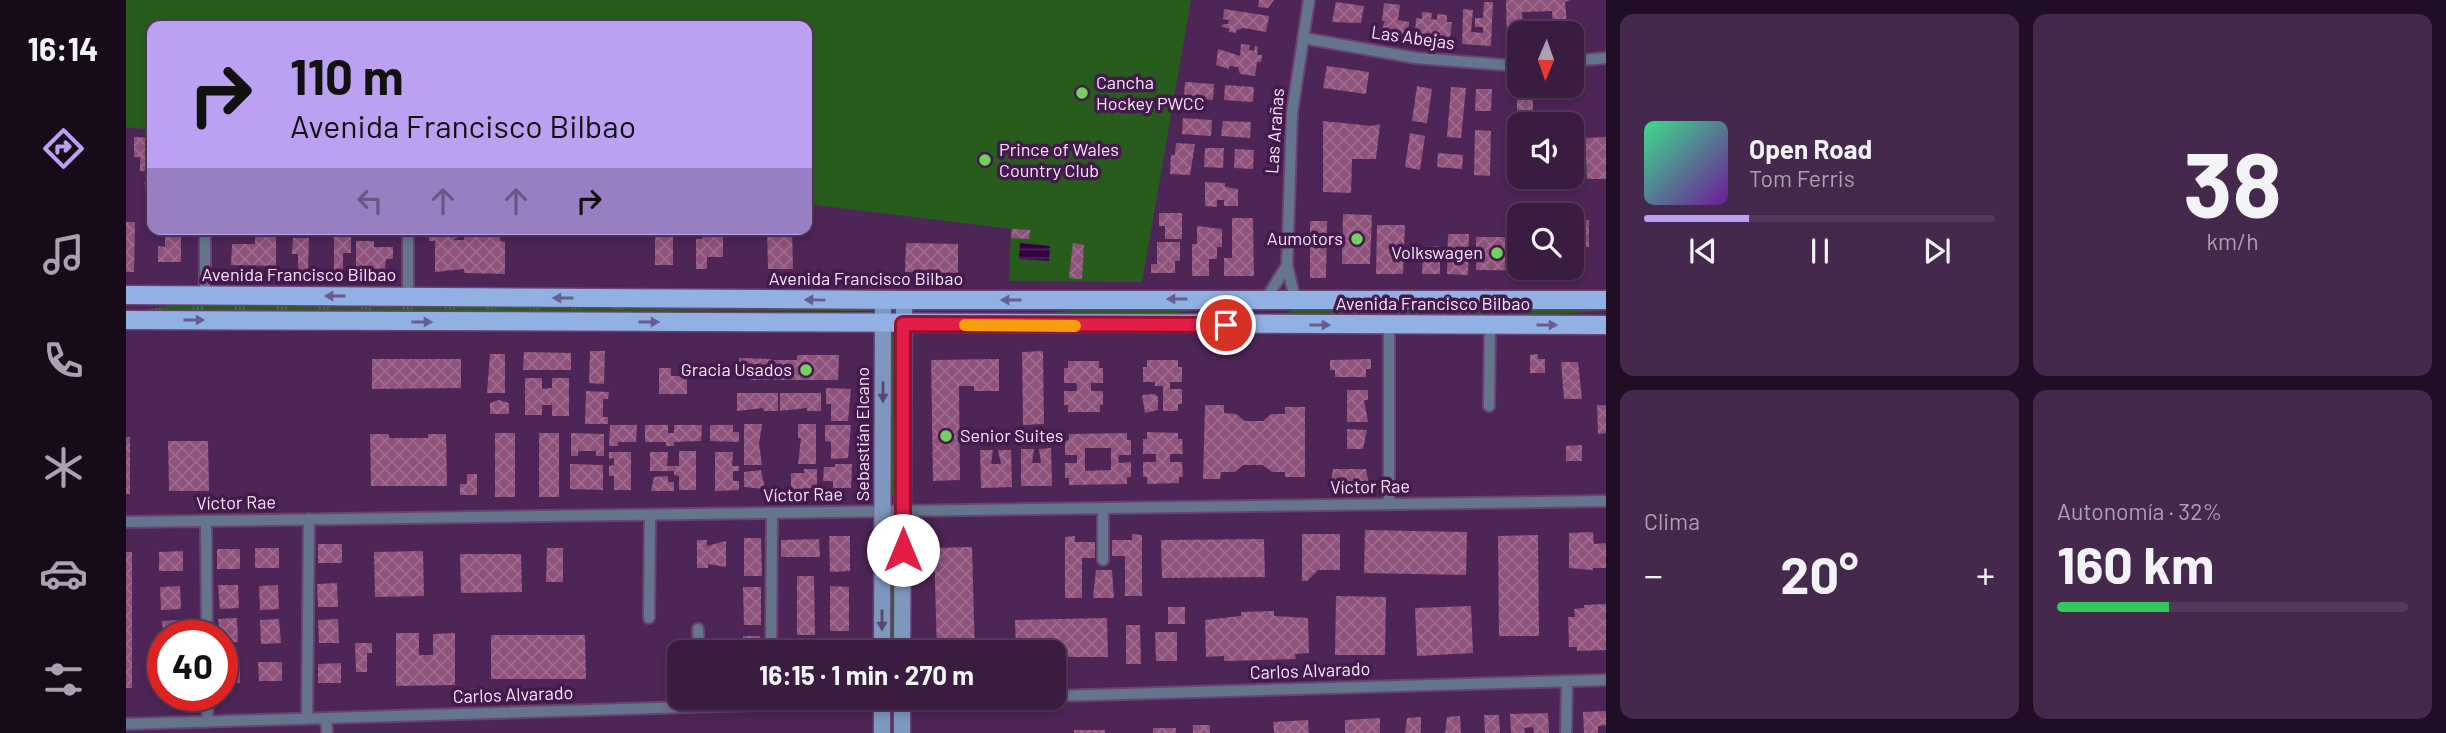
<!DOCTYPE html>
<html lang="es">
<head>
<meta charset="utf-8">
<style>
  body { margin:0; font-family:Barlow,sans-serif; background:#45294c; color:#f1f3f6; height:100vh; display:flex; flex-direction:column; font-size:26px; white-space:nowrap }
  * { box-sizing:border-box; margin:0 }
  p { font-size:23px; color:#aba1b1 }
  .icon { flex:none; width:38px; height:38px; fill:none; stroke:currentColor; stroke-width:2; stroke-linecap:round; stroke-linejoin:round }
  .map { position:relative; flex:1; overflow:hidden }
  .drawer { display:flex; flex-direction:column; gap:14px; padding:14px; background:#200f24; width:840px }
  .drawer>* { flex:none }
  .hud { position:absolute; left:21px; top:21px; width:665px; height:214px; border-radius:14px; box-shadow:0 4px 10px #0003,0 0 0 2px #543a5a; background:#bca0f2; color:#111; overflow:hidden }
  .needle { width:46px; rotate:182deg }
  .fabs { position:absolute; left:1381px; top:21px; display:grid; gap:14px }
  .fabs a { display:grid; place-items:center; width:77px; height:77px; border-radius:14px; background:#3a1c41; box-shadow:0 4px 10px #0003,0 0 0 2px #543a5a; font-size:35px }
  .speed { position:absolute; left:21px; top:620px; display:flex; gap:14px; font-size:35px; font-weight:700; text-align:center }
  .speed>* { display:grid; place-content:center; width:91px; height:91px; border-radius:50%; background:#3a1c41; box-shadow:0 4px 10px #0003,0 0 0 2px #543a5a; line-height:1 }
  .speed .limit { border:10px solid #d22; background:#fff; color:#111 }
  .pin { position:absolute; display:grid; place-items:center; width:60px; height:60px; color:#fff; margin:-30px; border:4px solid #fff; border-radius:50%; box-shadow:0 2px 7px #0007 }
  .me { position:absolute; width:77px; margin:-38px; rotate:0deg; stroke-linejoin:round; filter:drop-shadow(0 0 5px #0008) }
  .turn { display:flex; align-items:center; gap:24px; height:147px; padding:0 28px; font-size:32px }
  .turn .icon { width:91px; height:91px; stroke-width:2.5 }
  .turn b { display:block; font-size:49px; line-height:60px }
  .lanes { display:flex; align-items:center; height:66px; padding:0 28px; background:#0003; justify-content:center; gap:35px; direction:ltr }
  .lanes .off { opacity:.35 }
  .big { font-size:52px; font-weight:700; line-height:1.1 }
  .drawer .widget { flex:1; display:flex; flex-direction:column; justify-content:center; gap:10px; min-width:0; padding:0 24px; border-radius:14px; background:#45294c }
  .drawer .dial { align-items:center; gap:0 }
  .dial b { font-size:91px; line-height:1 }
  .song { display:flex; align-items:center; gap:21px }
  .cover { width:84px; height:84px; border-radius:10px; background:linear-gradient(135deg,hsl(150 70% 55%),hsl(280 70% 35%)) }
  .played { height:7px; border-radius:4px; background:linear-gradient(90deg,#bca0f2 30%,#543a5a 30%) }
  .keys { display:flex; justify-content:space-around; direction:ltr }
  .heat { display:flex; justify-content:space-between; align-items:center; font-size:38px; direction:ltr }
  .charge { height:10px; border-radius:5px; background:linear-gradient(90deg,#34c759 32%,#543a5a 0) }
  .drawer .tiles { flex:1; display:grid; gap:14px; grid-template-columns:repeat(2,1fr) }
  .trip { position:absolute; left:541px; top:640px; width:399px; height:70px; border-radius:14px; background:#3a1c41; box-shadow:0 4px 10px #0003,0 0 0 2px #543a5a; font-weight:700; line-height:70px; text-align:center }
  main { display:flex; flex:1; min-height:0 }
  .tab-bar { display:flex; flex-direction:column; width:126px; justify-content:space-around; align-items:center; background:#170b1a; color:#aba1b1 }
  .tab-bar .icon { width:49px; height:49px }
  .tab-bar .on { color:#bca0f2 }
  .tab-bar b { font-size:32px; color:#f1f3f6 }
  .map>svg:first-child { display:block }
  .grass { fill:url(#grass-tufts) }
  .garden { fill:#285c1d }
  .water { fill:url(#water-rules) }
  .building { fill:url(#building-cross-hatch); fill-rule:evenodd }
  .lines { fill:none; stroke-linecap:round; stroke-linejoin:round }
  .street-casing { stroke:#694472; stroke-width:14 }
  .secondary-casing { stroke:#694472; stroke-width:19 }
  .primary-casing { stroke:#694472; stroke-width:21 }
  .street { stroke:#66758e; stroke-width:10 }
  .secondary { stroke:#7e97bf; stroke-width:16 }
  .primary { stroke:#91b0e4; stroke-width:18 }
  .oneway { fill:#665e90 }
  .oneway2 { fill:#584674 }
  .route-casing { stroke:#92132f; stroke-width:18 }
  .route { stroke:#e11d48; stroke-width:12 }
  .slow { stroke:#f59e0b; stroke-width:12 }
  .poi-dot { fill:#72d25d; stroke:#431a4b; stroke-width:2.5 }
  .labels { text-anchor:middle; stroke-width:7; stroke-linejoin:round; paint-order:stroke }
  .street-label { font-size:18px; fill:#f9e5fe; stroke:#431a4b }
  .poi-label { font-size:18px; fill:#f9e5fe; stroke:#431a4b; text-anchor:start }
</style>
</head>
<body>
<main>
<nav class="tab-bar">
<b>16:14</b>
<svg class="icon on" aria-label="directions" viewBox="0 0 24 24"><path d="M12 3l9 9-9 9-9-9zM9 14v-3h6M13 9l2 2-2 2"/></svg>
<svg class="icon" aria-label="music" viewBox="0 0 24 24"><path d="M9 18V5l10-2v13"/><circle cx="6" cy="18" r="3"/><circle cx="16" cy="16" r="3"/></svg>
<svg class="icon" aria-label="phone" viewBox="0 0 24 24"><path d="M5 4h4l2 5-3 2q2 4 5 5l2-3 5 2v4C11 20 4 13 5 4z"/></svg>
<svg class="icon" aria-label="climate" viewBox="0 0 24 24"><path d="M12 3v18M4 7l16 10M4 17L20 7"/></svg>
<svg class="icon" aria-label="car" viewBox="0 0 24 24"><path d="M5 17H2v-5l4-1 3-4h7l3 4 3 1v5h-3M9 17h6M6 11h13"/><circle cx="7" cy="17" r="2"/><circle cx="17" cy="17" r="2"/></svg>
<svg class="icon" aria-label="filters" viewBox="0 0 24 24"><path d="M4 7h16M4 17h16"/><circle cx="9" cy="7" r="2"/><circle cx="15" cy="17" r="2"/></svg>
</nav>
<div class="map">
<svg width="1480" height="733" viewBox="0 0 1480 733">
  <defs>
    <pattern id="grass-tufts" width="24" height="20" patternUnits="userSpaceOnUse" patternTransform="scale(1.75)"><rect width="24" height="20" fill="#285c1d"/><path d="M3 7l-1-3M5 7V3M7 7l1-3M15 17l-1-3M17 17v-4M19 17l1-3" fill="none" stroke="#48733f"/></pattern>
    <pattern id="water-rules" width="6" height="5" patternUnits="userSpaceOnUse" patternTransform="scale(1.75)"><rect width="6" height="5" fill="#34003f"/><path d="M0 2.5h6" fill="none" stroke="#52255c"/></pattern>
    <pattern id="building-cross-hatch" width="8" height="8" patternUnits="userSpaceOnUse" patternTransform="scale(1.75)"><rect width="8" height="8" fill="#8e527b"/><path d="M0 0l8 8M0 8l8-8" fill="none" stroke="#9f6b8f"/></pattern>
  </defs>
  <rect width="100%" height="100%" fill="#4e2557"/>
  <path class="grass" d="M42,306L740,307L750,311H15Z
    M1480,306V310L1416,316L1164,315L1162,312L1170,308L1397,309Z
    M969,307L1074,309L1045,314L925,313Z
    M766,335L769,339L771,487L769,494L765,496Z
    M767,526L770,653H761L762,527Z"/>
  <path class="garden" d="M0,0H1065L1016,282L883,281L885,229L681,204V26H26V130L0,127Z"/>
  <path class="water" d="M894,243L924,246L923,261L893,259Z"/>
  <path class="building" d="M1133,0H1148L1142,8L1132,7Z
    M1380,0H1444L1439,2L1441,23L1427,24L1426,11L1396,12L1397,33H1393V42L1381,43Z
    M1210,2L1238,6L1235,23L1206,22Z
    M1358,2H1367L1365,46L1336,44L1337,9L1347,10L1345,32L1357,33V27H1349V18H1357Z
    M1258,3L1274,5L1272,20L1283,22L1282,37L1254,35L1259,21H1256Z
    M1098,9L1143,16L1140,32L1118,28L1110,30V33L1103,32L1104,29L1096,27L1097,24H1102L1103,20L1097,19Z
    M1296,12L1306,13L1305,19L1311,20V14L1321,15V22H1326L1324,38L1289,34L1290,18L1296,19Z
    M1115,44L1124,45L1123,50L1128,51L1129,46L1132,47L1131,55H1136L1135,62H1131L1129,76L1114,74L1112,67L1103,66V69L1090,65L1092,49L1114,56Z
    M1201,66L1243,72L1240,94L1197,88Z
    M1059,82L1088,84L1087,100L1058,98Z
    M1099,85L1128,87L1127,102L1098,100Z
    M1291,86L1306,89L1301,123L1286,121Z
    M1325,87L1340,88L1335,138L1321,137Z
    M1350,89H1366L1365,111H1349Z
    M1391,90L1407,91V113H1391Z
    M1057,118L1086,120L1085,136L1056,134Z
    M1097,121L1125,122L1124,138L1095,136Z
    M1197,121L1246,126L1254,124L1250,159H1226L1225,193L1197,192Z
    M1349,130L1365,131L1364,176L1348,175Z
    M1391,131H1393V177L1389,176Z
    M1284,133L1299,136L1294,170L1279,167Z
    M8,137L26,138V171H14V157H8Z
    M1480,137V179H1461L1459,138Z
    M1050,143L1069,144L1064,175L1044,174L1045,155H1049Z
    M1079,148H1098L1097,168L1078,167Z
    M1109,149L1128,150L1127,169L1108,168Z
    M1312,153L1337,155L1336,169L1311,167Z
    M26,181V194L21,195L18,182Z
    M1079,182L1099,183V187L1112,189V206H1098V200H1091V207L1079,206Z
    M1033,213H1056V239H1039V226H1033Z
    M1217,214L1246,215L1244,264H1216Z
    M1106,218H1127L1128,276H1098V258H1106Z
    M1453,220H1463V247H1453Z
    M1184,221H1201L1200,278H1184Z
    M0,222H9L8,272H0Z
    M1251,225H1279L1277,274H1250Z
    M1071,226L1096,229V247H1091V259H1083V276H1066V244H1071Z
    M236,229H260V235L236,237Z
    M303,229H331V238L327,240H338V229L375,230L374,241L379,242V274L338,273V269L309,272V241H303Z
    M529,229H547V265H529Z
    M576,229H597V257H581V269H570V239H576Z
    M641,229H666L667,269H642Z
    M886,229L904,230L903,239L885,238Z
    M1322,234H1343L1342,275L1321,274Z
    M39,235H55V262H32V246L39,247Z
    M129,237H150V266L105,265L106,244H129Z
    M208,237H225V253H217V273H208Z
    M1350,237H1393V268H1443V271L1350,270Z
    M167,238H183L182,272H172V254H166Z
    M230,241H248V247H267V259H260L259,269L230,268Z
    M1031,242H1054V261H1049V273H1025V264H1031Z
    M780,243L832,244V273L779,272Z
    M947,243L958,245L956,279L943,278Z
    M1314,246V274H1296L1297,247Z
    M464,351H479L478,384L463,383Z
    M917,351L918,424L897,425L896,352Z
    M398,352L445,353V370H397Z
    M364,354H379V393H361Z
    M1412,354V359H1419V373H1404V355Z
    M671,355H713L712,380H648V360H671Z
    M613,358L645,359V380H623V373L613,374Z
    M246,359H335V388L246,389Z
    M873,359V391H848V386H833L834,480L807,481L805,360Z
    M1245,359V369H1240V377H1209V370H1204V360Z
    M1021,360H1052V367H1056V382H1044V389H1056V404H1052V411H1037V386H1029V382H1017V367H1021Z
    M942,361H973V368H977V383H965V391H977V405H974V412H942V405H938V391H951V387L950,383H938V368H942Z
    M1435,362H1452L1456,399H1438Z
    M533,368H545V376H561V394H533Z
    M399,378H416V389L426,388V378H443V416H426V405H416V415H399Z
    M700,388L725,389L722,421H705V404H700Z
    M1221,390H1242V400H1238L1242,422H1221Z
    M460,391L483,392L482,399H477V417H482V424H459Z
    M611,393H652V411H638L637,408L611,411Z
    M654,393H695V411H681V408L654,411Z
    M1029,394L1032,397V410L1019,413L1016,395Z
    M373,400L383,403V414H364V403Z
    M1079,405H1098V413L1110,414L1119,421H1137L1145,414H1159V407H1179V477H1159V472H1146L1137,465H1117L1109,472H1095L1094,479H1077Z
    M1471,405H1480V433L1472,434Z
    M618,424H636L633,444L636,465H618Z
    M672,424H690V464H672L675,438H672Z
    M484,425H511L510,442H492V446H483Z
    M519,425H542V433H548V425H576L575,441L548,442V446H540V442H519Z
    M584,425H607V432H613V442L584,441Z
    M699,425H725L722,458L705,459V442L699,441Z
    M1221,429L1241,430L1237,449H1221Z
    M1021,432L1052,433V439H1056L1057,454H1044V462H1056L1057,477H1053V483L1021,484V477H1017V462H1030V454H1017V439H1021Z
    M369,433H389V497H369Z
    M413,433H433V497H413Z
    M445,433L478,434V456H470V451H452V456H445Z
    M1001,433V440H1005V455H993L992,459L993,463L1005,462V477H1001V484L943,485V478H939V463H951V455H939V441L943,440V434ZM959,448H985V470L959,471Z
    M244,434H263V438H302V434H320L321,486H245Z
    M0,437H4V494H0Z
    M42,441H82L83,491H43Z
    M1456,445V461H1440V446Z
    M925,448L926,486H895V449H908L906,463H915L913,449Z
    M854,450H867L865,464H875L872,450H885L886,487L855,488Z
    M553,451H570V490H553V476L548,475V471H524V452H542L541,466H553Z
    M483,452H505V490H488V476H483V466L488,465V458L483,459Z
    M589,452H607L606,466H613V471H607V481H613V490L589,491Z
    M444,464L477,465V490L444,489Z
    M709,464H726L725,488H707V481H697L698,467H709Z
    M678,469H691V488H684V492L665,489V473H678Z
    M1207,469H1240L1243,485H1204Z
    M635,470L639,489L618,487V472Z
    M341,474H351V495H334V484H341Z
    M542,476V482H548V491H525L528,477Z
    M1239,530L1341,532L1340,575L1238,573Z
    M1467,532L1468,544L1480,543V568H1467V570L1443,568V533Z
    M1006,534L1016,535V596H999V556H986V540H1006Z
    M1176,534H1214V570H1192L1181,581H1176Z
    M1412,535L1413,636H1373L1372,536Z
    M703,536H724V571L704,572Z
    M949,536V542H969V558H956V598H939V537Z
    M618,538H635L636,576H618Z
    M693,539L694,557H655V540Z
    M1138,539L1139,577L1036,578L1035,540Z
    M571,540H581V546L600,541V567L582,564V568H571Z
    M192,544H216V563H192Z
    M846,547L849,653H811L808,548Z
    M129,548H153V568H129Z
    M421,548H437V582H420Z
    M91,549H114V569H91Z
    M57,551V571H33V552Z
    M297,551L298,596L249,597L248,552Z
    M0,552H6V688H0Z
    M334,554H395L396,592L335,593Z
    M970,570H986L988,598H967Z
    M671,576H688L689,635H671Z
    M211,583L212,607H192L191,584Z
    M92,585H112L113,608L94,609Z
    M152,585L153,609L134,610L133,586Z
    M54,586L55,609L35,610L34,587Z
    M704,586L723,587V631H704Z
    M617,587H635V625H618Z
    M1210,596L1260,597L1259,655H1209Z
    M1480,604V650L1451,651V647H1443L1442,617H1449L1448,609L1458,608V605Z
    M1345,606L1347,653L1291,656L1289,608Z
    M1042,607H1059V624H1042Z
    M1148,611V616L1182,618L1183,653L1169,654L1170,659L1098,661V656L1080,657L1079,620L1115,616V612Z
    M111,618L112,642L96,643L92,619Z
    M981,618L982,657H928V653H890L889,620Z
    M153,619L155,643L135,644L134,620Z
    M212,619L213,643H193L192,620Z
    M56,620V635H37L36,621Z
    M1000,625H1014L1015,664H1000Z
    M1029,632H1051V661H1030Z
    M270,633H293V655H307V634L329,633V685L270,686Z
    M365,635H459L460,679H365Z
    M617,636H634L635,653H617Z
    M704,638H724V653H704Z
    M229,643H246V653H241V672H230Z
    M132,662H156V681H133Z
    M114,663V683H96V664Z
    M215,663V683H192V664Z
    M1480,711V725L1472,726V733H1458L1457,712Z
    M1422,713L1423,733H1408L1407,727L1398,728L1399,733H1385L1384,714Z
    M1358,715H1373L1374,733H1359Z
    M1334,716L1335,733H1319L1321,717Z
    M1295,717V733H1279L1281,718Z
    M1254,718V733H1219V720Z
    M1182,720L1183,733H1148L1147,722Z
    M1067,725H1084V733H1067Z
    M1027,728H1050V733H1027Z
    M948,730H979V733H948Z"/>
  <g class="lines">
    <g class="street-casing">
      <path id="street" d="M1177,38L1290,58L1393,66
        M1446,61L1480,58
        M79,295V229
        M282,297V229
        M1136,299L1144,293L1161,265
        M1169,299L1161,265L1166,113L1183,0
        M1363,406L1364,325
        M1263,504V325
        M80,521L81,635
        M0,522L1480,501
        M977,560V509
        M523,618L524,515
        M572,629L573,653
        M645,653L646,513
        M928,696L1480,680
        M200,718L201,733
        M181,719L183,519
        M81,722L82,695
        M0,724L862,698
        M1440,733L1441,681"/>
    </g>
    <g class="secondary-casing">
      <path id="secondary" d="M756,653L757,300
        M776,653L778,300
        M756,733V698
        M776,733V698"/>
    </g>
    <g class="primary-casing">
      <path id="primary" d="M0,295L778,300H1480
        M0,320L1480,325"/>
    </g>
    <use href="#street" class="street"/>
    <use href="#secondary" class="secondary"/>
    <use href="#primary" class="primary"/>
  </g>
  <defs><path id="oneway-solid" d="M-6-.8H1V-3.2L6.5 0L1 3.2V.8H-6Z" transform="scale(1.75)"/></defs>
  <g class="oneway">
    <use href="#oneway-solid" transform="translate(209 296) rotate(-180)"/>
    <use href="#oneway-solid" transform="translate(437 298) rotate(-180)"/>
    <use href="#oneway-solid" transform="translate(1051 299) rotate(180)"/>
    <use href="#oneway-solid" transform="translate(689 300) rotate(-179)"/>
    <use href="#oneway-solid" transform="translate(885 300) rotate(180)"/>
    <use href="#oneway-solid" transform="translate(68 320)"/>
    <use href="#oneway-solid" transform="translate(296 322)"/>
    <use href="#oneway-solid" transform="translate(523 322)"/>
    <use href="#oneway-solid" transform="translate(1194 325)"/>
    <use href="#oneway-solid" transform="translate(1421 325)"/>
  </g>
  <g class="oneway2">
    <use href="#oneway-solid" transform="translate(757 392) rotate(90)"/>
    <use href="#oneway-solid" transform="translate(756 620) rotate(90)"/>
  </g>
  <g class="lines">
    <g class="route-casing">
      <path id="route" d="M777,550V324L1100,325"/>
    </g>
    <use href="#route" class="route"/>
    <path class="slow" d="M839,325L949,326"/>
  </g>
  <g class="poi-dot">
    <circle cx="956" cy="93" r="7"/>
    <circle cx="859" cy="160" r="7"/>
    <circle cx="1231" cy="239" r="7"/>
    <circle cx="1371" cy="253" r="7"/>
    <circle cx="680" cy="370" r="7"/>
    <circle cx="820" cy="436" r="7"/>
  </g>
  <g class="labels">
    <g class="street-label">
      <text transform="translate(1287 38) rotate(8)" y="6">Las Abejas</text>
      <text transform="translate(1149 131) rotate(-86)" y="6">Las Arañas</text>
      <text x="173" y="281">Avenida Francisco Bilbao</text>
      <text x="740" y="285">Avenida Francisco Bilbao</text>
      <text x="1307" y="310">Avenida Francisco Bilbao</text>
      <text transform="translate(737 434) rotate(-90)" y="6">Sebastián Elcano</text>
      <text transform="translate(1244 487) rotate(-1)" y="6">Víctor Rae</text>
      <text transform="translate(677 495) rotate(-1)" y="6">Víctor Rae</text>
      <text transform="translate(110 503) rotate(-1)" y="6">Víctor Rae</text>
      <text transform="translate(1184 671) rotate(-2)" y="6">Carlos Alvarado</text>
      <text transform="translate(387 695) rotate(-2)" y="6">Carlos Alvarado</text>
    </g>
    <g class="poi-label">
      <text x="970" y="89">Cancha<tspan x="970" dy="21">Hockey PWCC</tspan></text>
      <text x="873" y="156">Prince of Wales<tspan x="873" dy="21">Country Club</tspan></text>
      <text x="1217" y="245" text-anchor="end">Aumotors</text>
      <text x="1357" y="259" text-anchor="end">Volkswagen</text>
      <text x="666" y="376" text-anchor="end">Gracia Usados</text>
      <text x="834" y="442">Senior Suites</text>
    </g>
  </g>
</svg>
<div class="fabs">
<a><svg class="needle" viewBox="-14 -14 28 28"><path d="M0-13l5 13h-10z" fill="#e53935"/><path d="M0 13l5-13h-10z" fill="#aba1b1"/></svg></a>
<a><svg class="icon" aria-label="sound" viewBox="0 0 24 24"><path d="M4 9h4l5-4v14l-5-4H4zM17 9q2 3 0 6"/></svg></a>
<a><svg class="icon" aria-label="search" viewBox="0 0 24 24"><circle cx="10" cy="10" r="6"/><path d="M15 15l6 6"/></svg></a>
</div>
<div class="speed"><div class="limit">40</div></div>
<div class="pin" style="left:1100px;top:325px;background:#d93025"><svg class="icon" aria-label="arrive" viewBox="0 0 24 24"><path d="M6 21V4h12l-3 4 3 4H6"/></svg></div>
<svg class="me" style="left:777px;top:550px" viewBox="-20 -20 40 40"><circle r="19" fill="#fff"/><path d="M0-13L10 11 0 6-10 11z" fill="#e11d48"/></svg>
<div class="trip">16:15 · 1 min · 270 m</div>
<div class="hud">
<div class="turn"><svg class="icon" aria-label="right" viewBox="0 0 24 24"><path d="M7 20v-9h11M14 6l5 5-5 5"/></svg><div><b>110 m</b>Avenida Francisco Bilbao</div></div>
<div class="lanes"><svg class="icon off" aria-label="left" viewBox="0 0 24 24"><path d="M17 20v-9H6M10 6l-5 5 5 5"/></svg><svg class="icon off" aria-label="ahead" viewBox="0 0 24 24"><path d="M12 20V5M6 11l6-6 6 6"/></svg><svg class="icon off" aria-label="ahead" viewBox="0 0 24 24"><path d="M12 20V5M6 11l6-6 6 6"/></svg><svg class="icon" aria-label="right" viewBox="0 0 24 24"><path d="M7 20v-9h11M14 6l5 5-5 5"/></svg></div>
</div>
</div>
<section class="drawer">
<div class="tiles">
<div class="widget">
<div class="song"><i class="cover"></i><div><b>Open Road</b><p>Tom Ferris</p></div></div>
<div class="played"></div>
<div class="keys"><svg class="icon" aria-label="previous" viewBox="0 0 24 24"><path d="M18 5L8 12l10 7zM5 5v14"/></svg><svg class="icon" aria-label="pause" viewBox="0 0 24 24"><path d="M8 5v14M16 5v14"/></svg><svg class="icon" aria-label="next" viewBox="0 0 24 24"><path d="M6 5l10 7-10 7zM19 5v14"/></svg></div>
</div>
<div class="widget dial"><b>38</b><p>km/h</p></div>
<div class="widget"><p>Clima</p>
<div class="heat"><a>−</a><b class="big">20°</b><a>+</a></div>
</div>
<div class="widget"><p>Autonomía · 32%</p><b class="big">160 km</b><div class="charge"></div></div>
</div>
</section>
</main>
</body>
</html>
